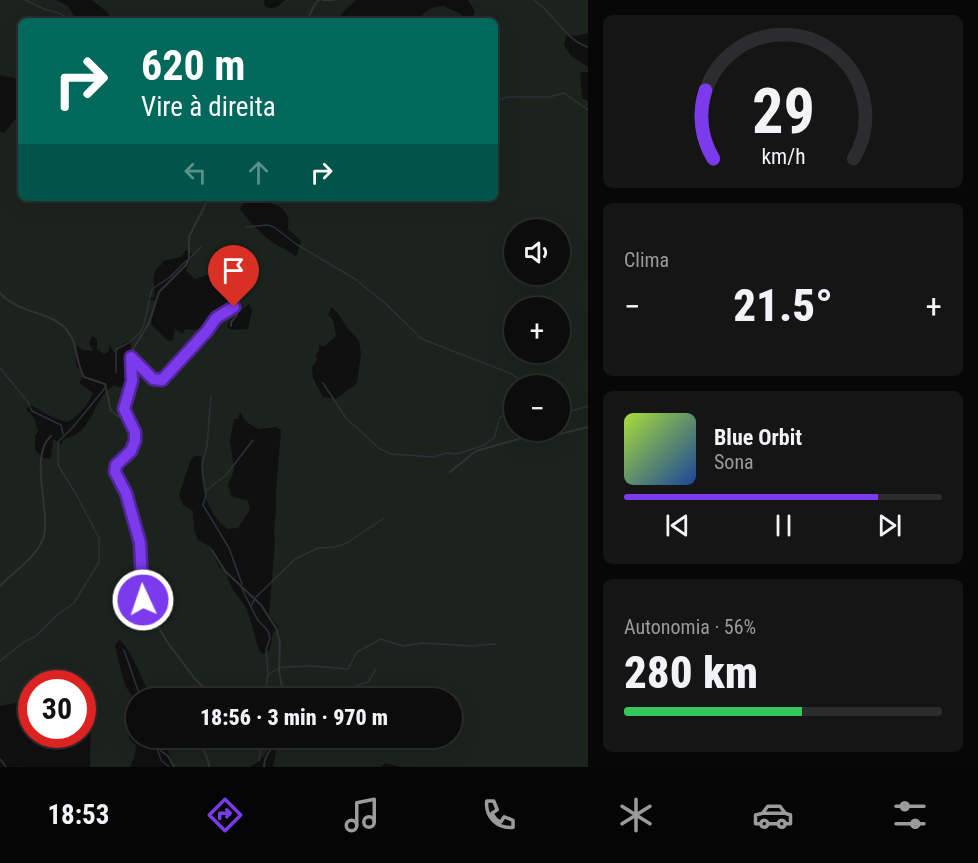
<!DOCTYPE html>
<html lang="pt">
<head>
<meta charset="utf-8">
<style>
  body { margin:0; font-family:"Roboto Condensed",sans-serif; background:#151516; color:#f1f3f6; height:100vh; display:flex; flex-direction:column; font-size:22px; white-space:nowrap }
  * { box-sizing:border-box; margin:0 }
  p { font-size:20px; color:#9a9b9d }
  .icon { flex:none; width:33px; height:33px; fill:none; stroke:currentColor; stroke-width:2; stroke-linecap:round; stroke-linejoin:round }
  .map { position:relative; flex:1; overflow:hidden }
  .sheet { display:flex; flex-direction:column; gap:15px; padding:15px; background:#070707; width:390px }
  .sheet>* { flex:none }
  .banner { position:absolute; left:18px; top:18px; width:480px; height:183px; border-radius:9px; box-shadow:0 6px 24px #0002,0 0 0 2px #2c2c2e; background:#00695c; color:#fff; overflow:hidden }
  .buttons { position:absolute; left:504px; top:219px; display:grid; gap:12px }
  .buttons a { display:grid; place-items:center; width:66px; height:66px; border-radius:50%; background:#0c0c0d; box-shadow:0 6px 24px #0002,0 0 0 2px #2c2c2e; font-size:30px }
  .speed { position:absolute; left:18px; top:670px; display:flex; gap:12px; font-size:30px; font-weight:700; text-align:center }
  .speed>* { display:grid; place-content:center; width:78px; height:78px; border-radius:50%; background:#0c0c0d; box-shadow:0 6px 24px #0002,0 0 0 2px #2c2c2e; line-height:1 }
  .speed .limit { border:9px solid #d22; background:#fff; color:#111 }
  .pin { position:absolute; display:grid; place-items:center; width:51px; height:51px; color:#fff; margin:-62px -26px; border-radius:50% 50% 50% 0; rotate:-45deg; box-shadow:0 0 6px #0007 }
  .pin .icon { rotate:45deg }
  .me { position:absolute; width:66px; margin:-33px; rotate:357deg; stroke-linejoin:round; filter:drop-shadow(0 0 4px #0008) }
  .turn { display:flex; align-items:center; gap:21px; height:126px; padding:0 24px; font-size:27px }
  .turn .icon { width:78px; height:78px; stroke-width:2.5 }
  .turn b { display:block; font-size:42px; line-height:51px }
  .lanes { display:flex; align-items:center; height:57px; padding:0 24px; background:#0003; justify-content:center; gap:30px; direction:ltr }
  .lanes .off { opacity:.35 }
  .big { font-size:45px; font-weight:800; line-height:1.1 }
  .sheet .widget { flex:1; display:flex; flex-direction:column; justify-content:center; gap:9px; min-width:0; padding:0 21px; border-radius:9px; background:#151516 }
  .sheet .dial { align-items:center; gap:0 }
  .dial svg { height:156px; overflow:visible; fill:none; stroke:#2c2c2e; stroke-width:7; stroke-linecap:round; text-anchor:middle }
  .dial text { fill:#f1f3f6; stroke:none }
  .song { display:flex; align-items:center; gap:18px }
  .cover { width:72px; height:72px; border-radius:9px; background:linear-gradient(135deg,hsl(80 70% 55%),hsl(220 70% 35%)) }
  .played { height:6px; border-radius:3px; background:linear-gradient(90deg,#7c3aed 80%,#2c2c2e 80%) }
  .keys { display:flex; justify-content:space-around; direction:ltr }
  .heat { display:flex; justify-content:space-between; align-items:center; font-size:33px; direction:ltr }
  .charge { height:9px; border-radius:4px; background:linear-gradient(90deg,#34c759 56%,#2c2c2e 0) }
  .trip { position:absolute; left:126px; top:688px; width:336px; height:60px; border-radius:30px; background:#0c0c0d; box-shadow:0 6px 24px #0002,0 0 0 2px #2c2c2e; font-weight:800; line-height:60px; text-align:center }
  .menu { display:flex; height:96px; justify-content:space-around; align-items:center; background:#050505; color:#9a9b9d }
  .menu .icon { width:42px; height:42px }
  .menu .selected { color:#7c3aed }
  .menu b { font-size:27px; color:#f1f3f6 }
  main { display:flex; flex:1; min-height:0 }
  .map>svg:first-child { display:block }
  .green { fill:#1c231d; fill-rule:evenodd }
  .lines { fill:none; stroke-linecap:round; stroke-linejoin:round }
  .stream { stroke:#2a3239; stroke-width:1.5 }
  .minor { stroke:#313236; stroke-width:2 }
  .route-casing { stroke:#51269a; stroke-width:15 }
  .route { stroke:#7c3aed; stroke-width:10 }
</style>
</head>
<body>
<main>
<div class="map">
<svg width="588" height="767" viewBox="0 0 588 767">
  <rect width="100%" height="100%" fill="#101011"/>
  <path class="green" d="M0,0H56L68,6L76,19C83,17 87,16 93,21H21V85L14,78L0,75Z
    M92,0H264L265,6C273,11 279,6 285,0H315L316,3L319,0H356L344,11L336,21H113L107,12Z
    M468,0H588V33L575,36L567,34L564,45L571,56L588,67V72H580L582,98L588,101V767H401L385,763L381,767H273L278,742L276,741L260,760L250,767H174L166,747L168,743L167,738H452V699H150C147,687 129,645 119,640L115,645L122,675L126,687L131,694L136,723L130,722L129,739L136,745L135,756L130,767H90L91,689L73,674L66,684H32L31,712L16,703L0,706V132L4,133L15,119L21,118V198H495V21H471L475,11ZM253,200C265,202 285,203 288,218C289,222 288,225 288,229L301,241L296,257C288,250 284,249 275,244C267,240 245,217 240,209L244,203ZM514,230H560V274H514ZM186,250L192,254L186,271L195,279L217,272L237,270L243,282V292L216,319L207,332L203,328L195,330L185,329L183,334L175,329L173,340L168,341L151,324L156,301L147,299L154,297C157,281 147,276 162,264V261L181,257ZM249,304L252,311L248,329L232,330L227,327L229,321ZM331,307L336,311L349,330L359,340L361,354L357,383L336,399L323,397L313,378L312,367L317,360L316,355L319,351V345L324,346L336,336L333,320L328,315ZM514,308H560V352H514ZM92,336L97,339V349L104,354L109,351V344L114,353C121,350 122,343 129,341L131,343V348L128,353C132,364 133,378 125,387H117L115,385C90,399 96,432 64,439L61,444L53,439L51,459L43,458L35,450V436L38,431L34,418L26,409L31,405C43,412 55,420 68,422C79,415 88,405 93,393L79,383L83,376L76,365L77,346L83,350L93,351L89,343ZM514,386H560V430H514ZM240,412L245,421L258,429L276,427L281,430L276,490V511L274,529L275,542L269,615L278,626V630L273,632L270,649L264,654L260,652C255,638 252,623 247,610C243,601 234,593 231,586C227,578 228,571 219,567L211,547L198,540L194,529L193,511L183,505L179,495L191,459L195,456H201C200,484 205,511 227,529L238,528L250,510L248,501C242,497 236,500 231,495L228,485L234,470L230,440L234,419H238Z
    M443,6L459,13L469,21H419C423,10 432,7 443,6Z"/>
  <g class="lines">
    <path class="stream" d="M25,0L44,9L59,13L72,21
      M534,0C554,13 565,40 588,47
      M495,101L507,97H549L564,93L588,110
      M246,227L267,225L274,227L296,244L355,279L386,304L422,339L512,374L527,386
      M191,257L201,247
      M0,368L28,402L32,411L61,425L63,434
      M116,373V349C150,336 144,317 152,289L170,277L187,260
      M323,383L346,418L380,449L392,454L434,457L445,453L457,454L484,445L494,438L500,417L514,412
      M211,395L207,446L202,466L206,495L203,505L229,548L242,584
      M560,408L572,411L588,406
      M207,490L226,475L253,440
      M242,589L257,619L268,631L270,638L266,650L268,675L264,699
      M256,597L295,559L318,548L335,547L347,543L384,518
      M251,606L254,600
      M124,650L141,699
      M0,661L24,642L36,636L57,615L74,603L99,562V538L76,494L58,465V442L73,427L105,388
      M281,667L313,666L348,669L357,652L381,639L403,646L423,643L472,646L495,644
      M268,675L277,669
      M317,699L330,690L353,687L368,682L376,669
      M154,738L161,760L169,767
      M0,759L6,767
      M259,761L262,738"/>
    <path class="minor" d="M323,0H334
      M306,21L317,1L319,0
      M0,293C19,314 50,311 66,329C79,344 75,362 84,377L105,384L111,411L131,426
      M131,357L151,377L162,380L207,331L216,317L234,307L237,315L231,322V326
      M450,472L476,451L529,436H552L588,427
      M212,550L225,571L261,605L276,628L280,643L279,670L284,699
      M0,586C15,570 34,560 43,539C52,516 28,455 51,436
      M206,699L207,691L195,679L168,643L144,604L141,586L140,543L126,493L116,476L115,470L119,462L131,451L136,441L135,432L125,414L124,406L132,382L133,349L149,323L159,292L186,265L189,259V236L209,198
      M200,738C201,749 209,756 209,767
      M161,751L168,756L174,767
      M264,767C265,751 273,751 277,738"/>
  </g>
  <g class="lines">
    <g class="route-casing">
      <path id="route" d="M143,600L140,543L126,493L115,472L116,465L131,451L135,441V432L124,409L132,381L131,357L153,379L162,380L207,331L216,318L234,307"/>
    </g>
    <use href="#route" class="route"/>
  </g>
</svg>
<div class="buttons">
<a><svg class="icon" aria-label="sound" viewBox="0 0 24 24"><path d="M4 9h4l5-4v14l-5-4H4zM17 9q2 3 0 6"/></svg></a>
<a>+</a>
<a>−</a>
</div>
<div class="speed"><div class="limit">30</div></div>
<div class="pin" style="left:234px;top:307px;background:#d93025"><svg class="icon" aria-label="arrive" viewBox="0 0 24 24"><path d="M6 21V4h12l-3 4 3 4H6"/></svg></div>
<svg class="me" style="left:143px;top:600px" viewBox="-20 -20 40 40"><circle r="17" fill="#7c3aed" stroke="#fff" stroke-width="3"/><path d="M0-11L8 9 0 5-8 9z" fill="#fff"/></svg>
<div class="trip">18:56 · 3 min · 970 m</div>
<div class="banner">
<div class="turn"><svg class="icon" aria-label="right" viewBox="0 0 24 24"><path d="M7 20v-9h11M14 6l5 5-5 5"/></svg><div><b>620 m</b>Vire à direita</div></div>
<div class="lanes"><svg class="icon off" aria-label="left" viewBox="0 0 24 24"><path d="M17 20v-9H6M10 6l-5 5 5 5"/></svg><svg class="icon off" aria-label="ahead" viewBox="0 0 24 24"><path d="M12 20V5M6 11l6-6 6 6"/></svg><svg class="icon" aria-label="right" viewBox="0 0 24 24"><path d="M7 20v-9h11M14 6l5 5-5 5"/></svg></div>
</div>
</div>
<section class="sheet">
<div class="widget dial"><svg viewBox="0 0 100 80">
<path d="M14 69A42 42 0 1 1 86 69"/>
<path d="M14 69A42 42 0 0 1 10 34" stroke="#7c3aed"/>
<text x="50" y="56" font-size="32" font-weight="700">29</text>
<text x="50" y="72" font-size="11">km/h</text>
</svg></div>
<div class="widget"><p>Clima</p>
<div class="heat"><a>−</a><b class="big">21.5°</b><a>+</a></div>
</div>
<div class="widget">
<div class="song"><i class="cover"></i><div><b>Blue Orbit</b><p>Sona</p></div></div>
<div class="played"></div>
<div class="keys"><svg class="icon" aria-label="previous" viewBox="0 0 24 24"><path d="M18 5L8 12l10 7zM5 5v14"/></svg><svg class="icon" aria-label="pause" viewBox="0 0 24 24"><path d="M8 5v14M16 5v14"/></svg><svg class="icon" aria-label="next" viewBox="0 0 24 24"><path d="M6 5l10 7-10 7zM19 5v14"/></svg></div>
</div>
<div class="widget"><p>Autonomia · 56%</p><b class="big">280 km</b><div class="charge"></div></div>
</section>
</main>
<nav class="menu">
<b>18:53</b>
<svg class="icon selected" aria-label="directions" viewBox="0 0 24 24"><path d="M12 3l9 9-9 9-9-9zM9 14v-3h6M13 9l2 2-2 2"/></svg>
<svg class="icon" aria-label="music" viewBox="0 0 24 24"><path d="M9 18V5l10-2v13"/><circle cx="6" cy="18" r="3"/><circle cx="16" cy="16" r="3"/></svg>
<svg class="icon" aria-label="phone" viewBox="0 0 24 24"><path d="M5 4h4l2 5-3 2q2 4 5 5l2-3 5 2v4C11 20 4 13 5 4z"/></svg>
<svg class="icon" aria-label="climate" viewBox="0 0 24 24"><path d="M12 3v18M4 7l16 10M4 17L20 7"/></svg>
<svg class="icon" aria-label="car" viewBox="0 0 24 24"><path d="M5 17H2v-5l4-1 3-4h7l3 4 3 1v5h-3M9 17h6M6 11h13"/><circle cx="7" cy="17" r="2"/><circle cx="17" cy="17" r="2"/></svg>
<svg class="icon" aria-label="filters" viewBox="0 0 24 24"><path d="M4 7h16M4 17h16"/><circle cx="9" cy="7" r="2"/><circle cx="15" cy="17" r="2"/></svg>
</nav>
</body>
</html>
